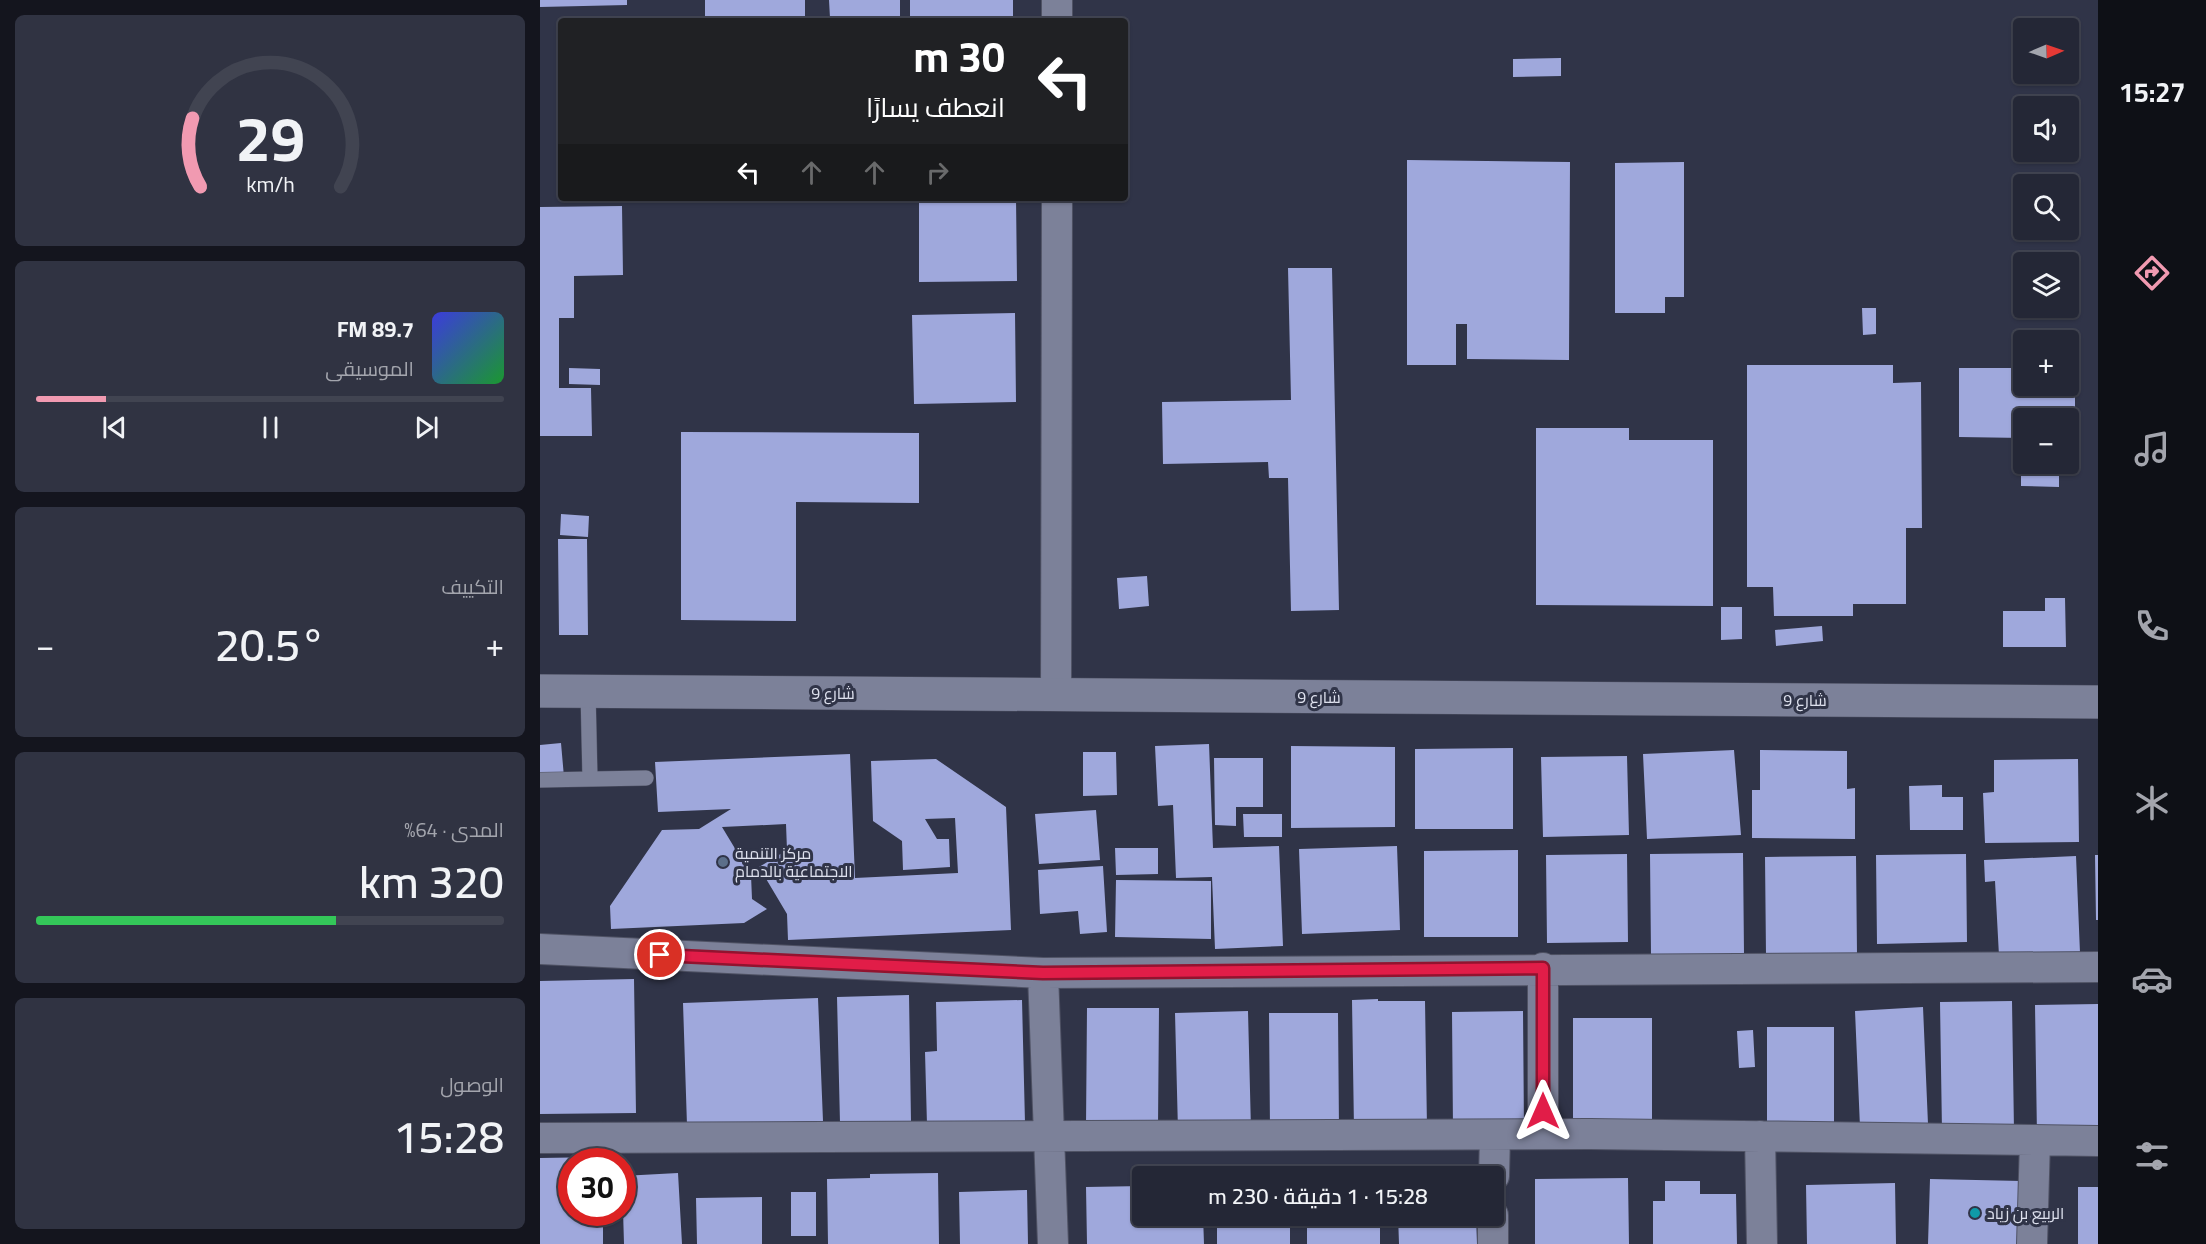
<!DOCTYPE html>
<html lang="ar">
<head>
<meta charset="utf-8">
<style>
  body { margin:0; font-family:Georgia,Cairo,serif; background:#303342; color:#f1f3f6; direction:rtl; height:100vh; display:flex; flex-direction:column; font-size:22px; white-space:nowrap }
  * { box-sizing:border-box; margin:0 }
  p { font-size:20px; color:#a3a5ad }
  .icon { flex:none; width:33px; height:33px; fill:none; stroke:currentColor; stroke-width:2; stroke-linecap:round; stroke-linejoin:round }
  .map { position:relative; flex:1; overflow:hidden; direction:ltr }
  .details { display:flex; flex-direction:column; gap:15px; padding:15px; background:#14151e; width:540px }
  .details>* { flex:none }
  .hud { position:absolute; left:18px; top:18px; width:570px; height:183px; border-radius:6px; box-shadow:0 2px 4px #0004,0 0 0 2px #414451; direction:rtl; background:#202124; color:#fff; overflow:hidden }
  .needle { width:39px; rotate:88deg }
  .tools { position:absolute; left:1473px; top:18px; display:grid; gap:12px }
  .tools a { display:grid; place-items:center; width:66px; height:66px; border-radius:6px; background:#242736; box-shadow:0 2px 4px #0004,0 0 0 2px #414451; font-size:30px }
  .speed { position:absolute; left:18px; top:1148px; display:flex; gap:12px; font-size:30px; font-weight:700; text-align:center }
  .speed>* { display:grid; place-content:center; width:78px; height:78px; border-radius:50%; background:#242736; box-shadow:0 2px 4px #0004,0 0 0 2px #414451; line-height:1 }
  .speed .limit { border:9px solid #d22; background:#fff; color:#111 }
  .pin { position:absolute; display:grid; place-items:center; width:51px; height:51px; color:#fff; margin:-26px; border:3px solid #fff; border-radius:50%; box-shadow:0 2px 6px #0007 }
  .me { position:absolute; width:66px; margin:-33px; rotate:0deg; stroke-linejoin:round; filter:drop-shadow(0 0 4px #0008) }
  .turn { display:flex; align-items:center; gap:21px; height:126px; padding:0 24px; font-size:27px }
  .turn .icon { width:78px; height:78px; stroke-width:2.5 }
  .turn b { display:block; font-size:42px; line-height:51px }
  .lanes { display:flex; align-items:center; height:57px; padding:0 24px; background:#0003; justify-content:center; gap:30px; direction:ltr }
  .lanes .off { opacity:.35 }
  .big { font-size:45px; font-weight:600; line-height:1.1 }
  .details .widget { flex:1; display:flex; flex-direction:column; justify-content:center; gap:9px; min-width:0; padding:0 21px; border-radius:9px; background:#303342 }
  .details .dial { align-items:center; gap:0 }
  .dial svg { height:156px; overflow:visible; fill:none; stroke:#414451; stroke-width:7; stroke-linecap:round; text-anchor:middle }
  .dial text { fill:#f1f3f6; stroke:none }
  .song { display:flex; align-items:center; gap:18px }
  .cover { width:72px; height:72px; border-radius:9px; background:linear-gradient(135deg,hsl(240 70% 55%),hsl(130 70% 35%)) }
  .played { height:6px; border-radius:3px; background:linear-gradient(90deg,#f19ab1 15%,#414451 15%) }
  .keys { display:flex; justify-content:space-around; direction:ltr }
  .heat { display:flex; justify-content:space-between; align-items:center; font-size:33px; direction:ltr }
  .charge { height:9px; border-radius:4px; background:linear-gradient(90deg,#34c759 64%,#414451 0) }
  .trip { position:absolute; left:592px; top:1166px; width:372px; height:60px; border-radius:6px; background:#242736; box-shadow:0 2px 4px #0004,0 0 0 2px #414451; font-weight:600; line-height:60px; text-align:center; direction:rtl }
  main { display:flex; flex:1; min-height:0 }
  .tabs { display:flex; flex-direction:column; width:108px; justify-content:space-around; align-items:center; background:#0e1016; color:#a3a5ad }
  .tabs .icon { width:42px; height:42px }
  .tabs .current { color:#f19ab1 }
  .tabs b { font-size:27px; color:#f1f3f6 }
  .map>svg:first-child { display:block }
  .building { fill:#9fa8dc }
  .lines { fill:none; stroke-linecap:round; stroke-linejoin:round }
  .lane-casing { stroke:#4f5264; stroke-width:16 }
  .street-casing { stroke:#4f5264; stroke-width:32 }
  .secondary-casing { stroke:#4f5264; stroke-width:34 }
  .lane { stroke:#7c8199; stroke-width:15 }
  .street { stroke:#7c8199; stroke-width:30 }
  .secondary { stroke:#7c8199; stroke-width:33 }
  .route-casing { stroke:#92132f; stroke-width:15 }
  .route { stroke:#e11d48; stroke-width:10 }
  .service-dot { fill:#5c6f8a; stroke:#303448; stroke-width:2 }
  .culture-dot { fill:#0f9aa8; stroke:#303448; stroke-width:2 }
  .labels { text-anchor:middle; stroke-width:6; stroke-linejoin:round; paint-order:stroke }
  .street-label { font-size:16px; fill:#dee1ee; stroke:#303448 }
  .poi-label { font-size:16px; fill:#dee1ee; stroke:#303448; text-anchor:start }
</style>
</head>
<body>
<main>
<nav class="tabs">
<b>15:27</b>
<svg class="icon current" aria-label="directions" viewBox="0 0 24 24"><path d="M12 3l9 9-9 9-9-9zM9 14v-3h6M13 9l2 2-2 2"/></svg>
<svg class="icon" aria-label="music" viewBox="0 0 24 24"><path d="M9 18V5l10-2v13"/><circle cx="6" cy="18" r="3"/><circle cx="16" cy="16" r="3"/></svg>
<svg class="icon" aria-label="phone" viewBox="0 0 24 24"><path d="M5 4h4l2 5-3 2q2 4 5 5l2-3 5 2v4C11 20 4 13 5 4z"/></svg>
<svg class="icon" aria-label="climate" viewBox="0 0 24 24"><path d="M12 3v18M4 7l16 10M4 17L20 7"/></svg>
<svg class="icon" aria-label="car" viewBox="0 0 24 24"><path d="M5 17H2v-5l4-1 3-4h7l3 4 3 1v5h-3M9 17h6M6 11h13"/><circle cx="7" cy="17" r="2"/><circle cx="17" cy="17" r="2"/></svg>
<svg class="icon" aria-label="filters" viewBox="0 0 24 24"><path d="M4 7h16M4 17h16"/><circle cx="9" cy="7" r="2"/><circle cx="15" cy="17" r="2"/></svg>
</nav>
<div class="map">
<svg width="1558" height="1244" viewBox="0 0 1558 1244">
  <rect width="100%" height="100%" fill="#303448"/>
  <path class="building" d="M0,0H87V5L0,7Z
    M165,0H265V21H165Z
    M289,0H360V18H290Z
    M370,0H473V19L370,20Z
    M1021,58V76L973,77V59Z
    M867,160L1030,162L1029,360L927,359V324H916V365H867Z
    M1144,162V297H1125V313H1075V163Z
    M379,198H476L477,281L379,282Z
    M82,206L83,275L34,276V318H19V388H51L52,436H0V207Z
    M748,268H792L799,610L751,611L748,478H729L728,462L623,464L622,402L751,400Z
    M1322,308H1336V334L1323,335Z
    M475,313L476,402L374,404L372,315Z
    M1207,365H1353V383L1381,382L1382,528H1366V604H1313V616H1234L1233,587H1207Z
    M29,368L60,369V385L29,384Z
    M1419,368H1484V386H1528V368H1535V438H1528V418H1484V438L1419,437Z
    M996,428H1089V440H1173V606L996,605Z
    M141,432L379,433V503L256,502V621L141,620Z
    M1481,468L1519,469V487L1481,486Z
    M21,514L49,516L48,537L20,535Z
    M18,539H47L48,635H19Z
    M607,576L609,606L579,609L577,578Z
    M1505,598H1525L1526,647H1463V611H1505Z
    M1181,607H1202V639L1181,640Z
    M1282,626L1283,641L1236,646L1235,630Z
    M21,743L24,777L0,780V745Z
    M669,744L673,848L739,846L743,946L675,949L672,877L636,878L633,805L618,806L615,746Z
    M751,746L855,747V827L751,828Z
    M973,748V829H875V749Z
    M1194,750L1201,835L1107,839L1103,754Z
    M1220,750L1307,751V789L1315,788V839L1212,838V790H1220Z
    M543,752H576L577,795L543,796Z
    M310,754L315,878L418,873L415,818L385,819L397,839H409L410,867L363,870L362,841L333,821L331,761L396,759L466,807L471,930L248,940L247,914L219,867L247,850L246,824L182,827L211,875L212,899L227,909L204,923L71,929L70,906L122,830L159,829L191,809L118,812L115,762Z
    M1087,756L1089,835L1003,837L1001,757Z
    M674,758H723V807H696V826L675,825Z
    M1538,759L1539,842L1445,843L1443,793L1454,792V760Z
    M1402,785V797H1423V830H1370L1369,786Z
    M556,810L560,860L499,864L495,814Z
    M703,814H742V837H704Z
    M857,846L860,930L762,934L759,849Z
    M575,848H618V874L576,875Z
    M978,850V937H884V851Z
    M1203,853L1204,954L1111,955L1110,854Z
    M1087,854L1088,942L1007,943L1006,855Z
    M1426,854L1427,942L1337,944L1336,855Z
    M1555,855H1558V920H1556Z
    M1316,856L1317,954L1226,956L1225,857Z
    M1536,856L1540,953L1459,956L1455,881L1445,882L1444,860Z
    M563,866L567,932L540,934L538,911L500,914L498,870Z
    M576,880L671,881V939L575,937Z
    M94,979L96,1113L0,1114V981Z
    M369,995L371,1122L300,1123L297,997Z
    M278,998L283,1121L147,1125L143,1003Z
    M838,999V1001H885L887,1128L814,1129L812,1000Z
    M482,1000L485,1123L387,1125L385,1052L397,1051L396,1002Z
    M1472,1001L1474,1131L1402,1132L1400,1002Z
    M1558,1004V1135L1497,1136L1495,1005Z
    M1383,1007L1388,1124L1320,1127L1315,1011Z
    M547,1008H619L618,1127H546Z
    M708,1011L711,1130L638,1131L635,1013Z
    M983,1011L984,1129L913,1130L912,1012Z
    M729,1013H798L799,1129H730Z
    M1033,1018H1112V1130H1033Z
    M1227,1027H1294V1126H1227Z
    M1213,1030L1215,1067L1199,1068L1197,1031Z
    M62,1157V1161H32V1212H63V1244H0V1158Z
    M138,1173L142,1244H84L82,1176Z
    M398,1173L399,1244H288L287,1179L330,1178V1174Z
    M1088,1178L1089,1244H995V1179Z
    M1390,1179L1482,1181L1480,1244H1388Z
    M1125,1181H1160V1194H1196L1197,1244H1113V1201H1125Z
    M1355,1183L1356,1244H1267L1266,1185Z
    M603,1186V1215H663L664,1244H547L546,1187Z
    M1538,1187H1558V1244H1538Z
    M487,1190L488,1244H420L419,1192Z
    M251,1192H276V1236H251Z
    M222,1197V1244H157L156,1198Z
    M677,1215H750V1244H677Z
    M767,1215H840V1244H767Z
    M858,1215H936L937,1244H859Z"/>
  <g class="lines">
    <g class="lane-casing">
      <path id="lane" d="M48,691L50,779
        M0,780L106,778"/>
    </g>
    <g class="street-casing">
      <path id="street" d="M517,21V0
        M516,695L517,198
        M0,949L503,973L1558,967
        M503,973L513,1244
        M1003,1134V968
        M1220,1136L1222,1244
        M0,1138L1050,1134L1558,1141
        M954,1176L955,1135
        M953,1244V1215
        M1492,1244L1495,1140"/>
    </g>
    <g class="secondary-casing">
      <path id="secondary" d="M0,691L1558,702"/>
    </g>
    <use href="#lane" class="lane"/>
    <use href="#street" class="street"/>
    <use href="#secondary" class="secondary"/>
  </g>
  <g class="lines">
    <g class="route-casing">
      <path id="route" d="M120,955L503,973L1003,968V1111"/>
    </g>
    <use href="#route" class="route"/>
  </g>
  <circle class="service-dot" cx="183" cy="862" r="6"/>
  <circle class="culture-dot" cx="1435" cy="1213" r="6"/>
  <g class="labels">
    <g class="street-label">
      <text x="293" y="699">شارع 9</text>
      <text x="779" y="703">شارع 9</text>
      <text x="1265" y="706">شارع 9</text>
    </g>
    <g class="poi-label">
      <text x="195" y="859">مركز التنمية<tspan x="195" dy="18">الاجتماعية بالدمام</tspan></text>
      <text x="1447" y="1219">الربيع بن زياد</text>
    </g>
  </g>
</svg>
<div class="tools">
<a><svg class="needle" viewBox="-14 -14 28 28"><path d="M0-13l5 13h-10z" fill="#e53935"/><path d="M0 13l5-13h-10z" fill="#a3a5ad"/></svg></a>
<a><svg class="icon" aria-label="sound" viewBox="0 0 24 24"><path d="M4 9h4l5-4v14l-5-4H4zM17 9q2 3 0 6"/></svg></a>
<a><svg class="icon" aria-label="search" viewBox="0 0 24 24"><circle cx="10" cy="10" r="6"/><path d="M15 15l6 6"/></svg></a>
<a><svg class="icon" aria-label="layers" viewBox="0 0 24 24"><path d="M12 4l9 5-9 5-9-5zM3 14l9 5 9-5"/></svg></a>
<a>+</a>
<a>−</a>
</div>
<div class="speed"><div class="limit">30</div></div>
<div class="pin" style="left:120px;top:955px;background:#d93025"><svg class="icon" aria-label="arrive" viewBox="0 0 24 24"><path d="M6 21V4h12l-3 4 3 4H6"/></svg></div>
<svg class="me" style="left:1003px;top:1111px" viewBox="-20 -20 40 40"><path d="M0-17L14 15 0 8-14 15z" fill="#e11d48" stroke="#fff" stroke-width="4"/></svg>
<div class="trip">15:28 · 1 دقيقة · 230 m</div>
<div class="hud">
<div class="turn"><svg class="icon" aria-label="left" viewBox="0 0 24 24"><path d="M17 20v-9H6M10 6l-5 5 5 5"/></svg><div><b>30 m</b>انعطف يسارًا</div></div>
<div class="lanes"><svg class="icon" aria-label="left" viewBox="0 0 24 24"><path d="M17 20v-9H6M10 6l-5 5 5 5"/></svg><svg class="icon off" aria-label="ahead" viewBox="0 0 24 24"><path d="M12 20V5M6 11l6-6 6 6"/></svg><svg class="icon off" aria-label="ahead" viewBox="0 0 24 24"><path d="M12 20V5M6 11l6-6 6 6"/></svg><svg class="icon off" aria-label="right" viewBox="0 0 24 24"><path d="M7 20v-9h11M14 6l5 5-5 5"/></svg></div>
</div>
</div>
<section class="details">
<div class="widget dial"><svg viewBox="0 0 100 80">
<path d="M14 69A42 42 0 1 1 86 69"/>
<path d="M14 69A42 42 0 0 1 10 34" stroke="#f19ab1"/>
<text x="50" y="56" font-size="32" font-weight="700">29</text>
<text x="50" y="72" font-size="11">km/h</text>
</svg></div>
<div class="widget">
<div class="song"><i class="cover"></i><div><b>89.7 FM</b><p>الموسيقى</p></div></div>
<div class="played"></div>
<div class="keys"><svg class="icon" aria-label="previous" viewBox="0 0 24 24"><path d="M18 5L8 12l10 7zM5 5v14"/></svg><svg class="icon" aria-label="pause" viewBox="0 0 24 24"><path d="M8 5v14M16 5v14"/></svg><svg class="icon" aria-label="next" viewBox="0 0 24 24"><path d="M6 5l10 7-10 7zM19 5v14"/></svg></div>
</div>
<div class="widget"><p>التكييف</p>
<div class="heat"><a>−</a><b class="big">20.5°</b><a>+</a></div>
</div>
<div class="widget"><p>المدى · 64%</p><b class="big">320 km</b><div class="charge"></div></div>
<div class="widget"><p>الوصول</p><b class="big">15:28</b></div>
</section>
</main>
</body>
</html>
